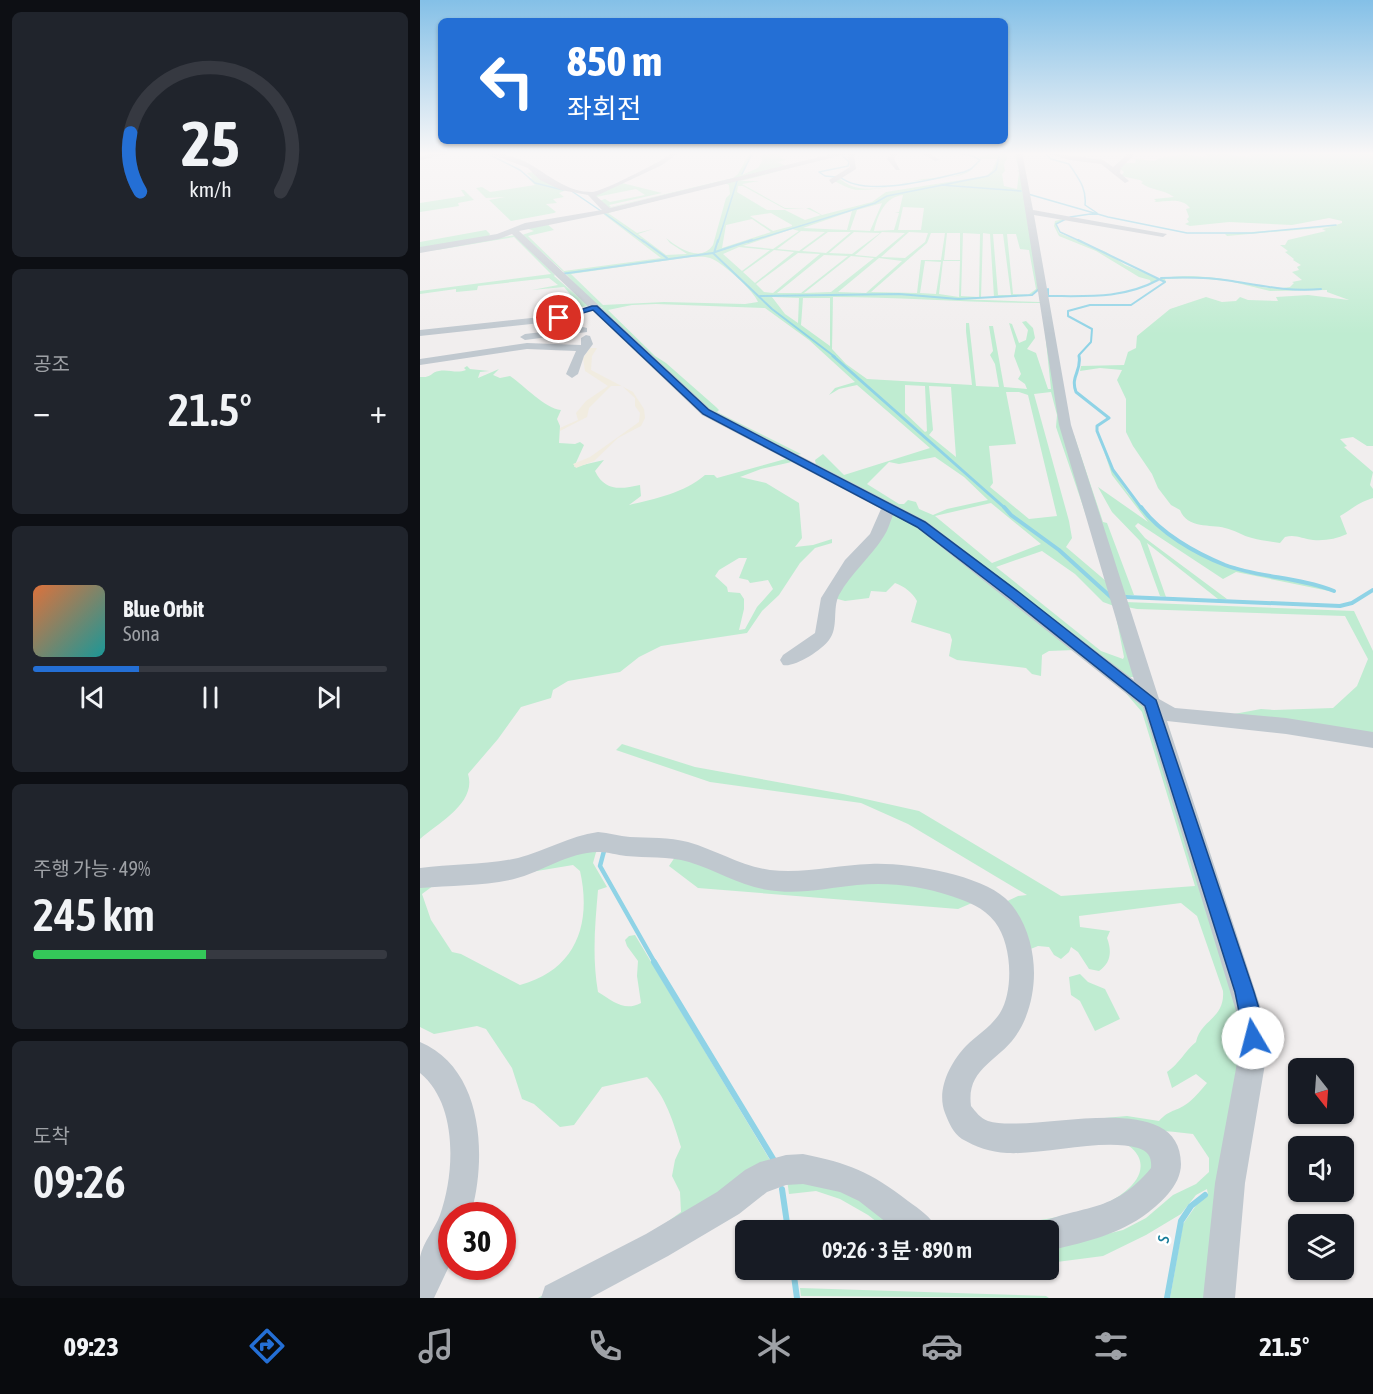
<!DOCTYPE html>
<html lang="ko">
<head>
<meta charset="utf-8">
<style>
  body { margin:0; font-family:"Asap Condensed","Noto Sans KR",sans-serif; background:#20242c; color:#f1f3f6; height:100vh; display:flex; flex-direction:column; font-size:22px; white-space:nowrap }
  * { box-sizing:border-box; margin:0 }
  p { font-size:20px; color:#9ea1a6 }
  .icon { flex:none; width:33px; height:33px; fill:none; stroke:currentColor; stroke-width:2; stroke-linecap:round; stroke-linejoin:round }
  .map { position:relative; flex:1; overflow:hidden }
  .side { display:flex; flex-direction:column; gap:12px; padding:12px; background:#0d0f14; width:420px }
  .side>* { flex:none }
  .top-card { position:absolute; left:18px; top:18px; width:570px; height:126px; border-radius:9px; box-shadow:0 2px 4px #0004; background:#246fd5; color:#fff; overflow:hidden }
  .needle { width:39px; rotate:163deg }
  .fabs { position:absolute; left:868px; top:1058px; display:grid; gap:12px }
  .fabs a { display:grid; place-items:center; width:66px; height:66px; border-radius:9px; background:#171b24; box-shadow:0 2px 4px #0004; font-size:30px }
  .speed { position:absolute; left:18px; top:1202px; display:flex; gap:12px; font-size:30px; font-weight:700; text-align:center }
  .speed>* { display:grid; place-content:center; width:78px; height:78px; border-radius:50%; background:#171b24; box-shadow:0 2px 4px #0004; line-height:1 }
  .speed .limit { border:9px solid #d22; background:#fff; color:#111 }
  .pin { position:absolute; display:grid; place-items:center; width:51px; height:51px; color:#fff; margin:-26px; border:3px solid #fff; border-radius:50%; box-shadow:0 2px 6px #0007 }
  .me { position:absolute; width:66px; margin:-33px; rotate:352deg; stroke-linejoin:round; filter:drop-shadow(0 0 4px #0008) }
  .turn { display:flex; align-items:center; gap:21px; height:126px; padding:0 30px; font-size:27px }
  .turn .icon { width:78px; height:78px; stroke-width:2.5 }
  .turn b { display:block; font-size:42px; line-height:51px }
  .big { font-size:45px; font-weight:600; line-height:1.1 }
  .side .tile { flex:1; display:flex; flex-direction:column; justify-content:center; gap:9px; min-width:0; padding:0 21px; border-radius:9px; background:#20242c }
  .side .dial { align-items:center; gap:0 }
  .dial svg { height:156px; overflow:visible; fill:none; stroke:#363941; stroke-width:7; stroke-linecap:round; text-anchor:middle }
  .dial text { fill:#f1f3f6; stroke:none }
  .song { display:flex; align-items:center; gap:18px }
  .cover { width:72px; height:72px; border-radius:9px; background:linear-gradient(135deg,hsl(20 70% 55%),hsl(180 70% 35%)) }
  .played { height:6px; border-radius:3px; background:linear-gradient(90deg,#246fd5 30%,#363941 30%) }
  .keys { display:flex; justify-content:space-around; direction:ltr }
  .heat { display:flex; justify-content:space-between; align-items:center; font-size:33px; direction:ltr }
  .charge { height:9px; border-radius:4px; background:linear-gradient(90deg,#34c759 49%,#363941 0) }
  .trip { position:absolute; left:315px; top:1220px; width:324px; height:60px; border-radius:9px; background:#171b24; box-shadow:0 2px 4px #0004; font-weight:600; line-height:60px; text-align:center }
  .dock { display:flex; height:96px; justify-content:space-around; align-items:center; background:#090b0e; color:#9ea1a6 }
  .dock .icon { width:42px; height:42px }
  .dock .selected { color:#246fd5 }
  .dock b { font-size:27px; color:#f1f3f6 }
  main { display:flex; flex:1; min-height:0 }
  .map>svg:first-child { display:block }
  .green { fill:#bfecd1; fill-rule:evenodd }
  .sand { fill:#f1ece0 }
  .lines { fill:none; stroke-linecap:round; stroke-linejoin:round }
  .stream-far5 { stroke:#8fd3e6; stroke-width:1.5 }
  .stream-far4 { stroke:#8fd3e6; stroke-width:2 }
  .stream-far3 { stroke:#8fd3e6; stroke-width:3 }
  .stream-far2 { stroke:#8fd3e6; stroke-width:4 }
  .stream-far1 { stroke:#8fd3e6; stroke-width:4.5 }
  .stream { stroke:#8fd3e6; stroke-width:6 }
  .minor { fill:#c0c8cf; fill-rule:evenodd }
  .route { fill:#246fd5; stroke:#17488a; stroke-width:1.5 }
  .labels { text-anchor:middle; stroke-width:5; stroke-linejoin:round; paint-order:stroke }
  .near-water-label { font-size:21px; font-style:italic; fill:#157b99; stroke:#fff }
</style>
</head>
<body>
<main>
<section class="side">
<div class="tile dial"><svg viewBox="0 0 100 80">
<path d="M14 69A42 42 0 1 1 86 69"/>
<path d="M14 69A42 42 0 0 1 9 39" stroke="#246fd5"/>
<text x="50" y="56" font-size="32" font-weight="700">25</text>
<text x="50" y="72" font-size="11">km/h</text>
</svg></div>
<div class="tile"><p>공조</p>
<div class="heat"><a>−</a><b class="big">21.5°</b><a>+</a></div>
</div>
<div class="tile">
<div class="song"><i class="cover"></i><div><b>Blue Orbit</b><p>Sona</p></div></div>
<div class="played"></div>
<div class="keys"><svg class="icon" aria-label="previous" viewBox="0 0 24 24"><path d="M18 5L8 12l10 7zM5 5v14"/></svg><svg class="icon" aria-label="pause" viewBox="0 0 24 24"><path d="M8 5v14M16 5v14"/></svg><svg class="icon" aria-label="next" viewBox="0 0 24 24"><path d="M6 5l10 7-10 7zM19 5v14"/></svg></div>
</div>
<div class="tile"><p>주행 가능 · 49%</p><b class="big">245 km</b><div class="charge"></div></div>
<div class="tile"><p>도착</p><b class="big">09:26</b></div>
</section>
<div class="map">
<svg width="953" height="1298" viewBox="0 0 953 1298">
  <rect width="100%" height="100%" fill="#f1eeee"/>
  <path class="green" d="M330,152L332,154L322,175L338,168L342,161L341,155L359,153L361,158L367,160L357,162L367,166L189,208L179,201L185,199L190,202L225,195L216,189L176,197V194L202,183L242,193L189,205L191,207L313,178L318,174Z
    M575,152L581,154L578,163L582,154L581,152H584L587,158L584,165L585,171L582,174L584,186L597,189L599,172L597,171L599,170L594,152H598L624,303C553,303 483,297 413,297L412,349L426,364L447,379L552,385L546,331V323H549L556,386L579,387L575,364L570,355L573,351L569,326H573L584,387L607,389L605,384L598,379L601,374L594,356L596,346L589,323L592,324L599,343L606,340L608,330L602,322L606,321L613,328L615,338L607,349L616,353L628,389H631L624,322L627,321L641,417L671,517L667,518L636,427L637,415L631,392L614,394L649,521L652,538L646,547L693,587L717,668L718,676L715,677H707L700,673L508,524L396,465L395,460L403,454L424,475L510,448L437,385L419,389L409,395L415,388L435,382L389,340L345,308L236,304L212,305L188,310L235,356L246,363L296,407L299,410L297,412L381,454L377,455L290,410L181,308L183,307L177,308L145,273L102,235L114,231L106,228L109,226L195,210L416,156L321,181H339L322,184L365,208H390L402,215L452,202L466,192L566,176L572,171L577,159H562C547,181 512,178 487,182C472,187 454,190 438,190C431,190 421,184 414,181L419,178C442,200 479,182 504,179C517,177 541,179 551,170C554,168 557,163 561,160L559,157ZM305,183L309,185L310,194L306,198L293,245C281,263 258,248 246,238L250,243L267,254L246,255L218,234L233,229L217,233L188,213ZM318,186H323L365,209L386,208L401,215L385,220L365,210H347L317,192ZM483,195L479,212H475L479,213L474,230L454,231C458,214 465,197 483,195ZM462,203L450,231L430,230L437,210ZM483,207L504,208L501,230H478ZM432,211L427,230L383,228ZM182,213L241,258L144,271L108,236L134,230L126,223ZM351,213L372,225V226L353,231L330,216ZM332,219L351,232L302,248L306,225ZM372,229L379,231L353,249L323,246ZM381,231L405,232L379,251L357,249ZM408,232H431L406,253L382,251ZM434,232L460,233L432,254L409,253ZM462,232L485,233L456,257L435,255ZM489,232L508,233L505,242L485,258L461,257ZM511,233H525L521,260H501L497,293L451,292L507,243ZM527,233H540V260H524ZM543,233L560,234L559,297L541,296ZM563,233L570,234L574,297H561ZM573,234H583L591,295H578ZM587,234H596L600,249L609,250L616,289L608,295L593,294ZM319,247L349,250H350L322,271L303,254ZM354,250L374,252L335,283L323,272ZM378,253L400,254L353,293L344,292L336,284ZM404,255L428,256L381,293H357ZM431,256L454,258L411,292L384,293ZM271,257C277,257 284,256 290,258C302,262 334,291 338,302L325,304L244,302L183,305L151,274ZM459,258L482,261L446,293L418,292ZM505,261L521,262L516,294L500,293ZM523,261H540L539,297L519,294ZM619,289L620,302L537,299L609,296ZM352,297L379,298L378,323L365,314ZM383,298H410V346L381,325ZM485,385L505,386L507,431L505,432L485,413ZM509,386L531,387L536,457L509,435L513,430ZM586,392H599L608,395L637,516L609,519L570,487L573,483L569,446L596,444ZM515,457L544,477L568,500L527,509L513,515L499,509L496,502L488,500L484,504H479L447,484L469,462L479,464ZM571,503L621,544L572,563L515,516ZM622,551L655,574L683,602L694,606L704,657L703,659L681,651L576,567Z
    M785,152L798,155L796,152H806L801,153L831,158L830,152H953V446H947L933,437L920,439L927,446L924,447L953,472L950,485L953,489V498C939,502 932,509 920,516L927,534C916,539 905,541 893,540C882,539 876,534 865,537L860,543C851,541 841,541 832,538C823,536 815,530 805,528C791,524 767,529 760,510L751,505L738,488L732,474L713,446L706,432V399L697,380L702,370L680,368L660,371L661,366L704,365L708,352L716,348L717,336L750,309L786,297L802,302L816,301L820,297L828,300L858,301L856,297L888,295L929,300L907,292V290L850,291L809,281L774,278L745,279L746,282L740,279C761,273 794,277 815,281C834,285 849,291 870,287L874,283L872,282L882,280L872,272L879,270L877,267L881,265L873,260L874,259L865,252L868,251L860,245H865L868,240L906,231L902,229L911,227L807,236L805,234L913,226L922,223V221L909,218L872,225L809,222L770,226L765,224L769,222L767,219L769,217L766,209L770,208C761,197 747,202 734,202L736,201L734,199L754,197C743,189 732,191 721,183L723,182L720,180L701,176L704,172L699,168L706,163H715L716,159L735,161L739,158L767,154L787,158Z
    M114,172L146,190L139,193L144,197L133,199L137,203L126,204L136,212L134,213L91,221L69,200L85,197L66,198L56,188L62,187L70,192L115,185L109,179L112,178L107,173Z
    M41,190H44L54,200L38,203L39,206L0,212V203L45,196Z
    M647,218L636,224L639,233L686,252L705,265L740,279L731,283L730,280L719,277L676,251L639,236L634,226L635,221Z
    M66,230L70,234L69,236L0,249V242Z
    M96,235L135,275L134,276L169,306L161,307L144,287L112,290L138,285L129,278L58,286L57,290L36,292V289L0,294V291L131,274L94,237L17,250L0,251Z
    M47,366L50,369L69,371L60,372L58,378L79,369L73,375L80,378L90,376C105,386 124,408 141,410L137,419L140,426L139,443L155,444L160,442L164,445L154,467L184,460L175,471C185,492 201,489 220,485L221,496L209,505C235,499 264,493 285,475H294L297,478L369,458L376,461L341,469L320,477L346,483L379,503L382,538L375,547L393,545L412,539V543L395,548L380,563L359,595L342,611L327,633L241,646L219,657L200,672L148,681L133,690L131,698L101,707L78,739L48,774C57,803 18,823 0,839V377C12,378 11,372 19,371C29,369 36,374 46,370L44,368ZM319,558H327L319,578L328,580L330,583L348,580L353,589L337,607L325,629L319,630L324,609V599L320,593L308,592L307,587L295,576L299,570Z
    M652,435H654L683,522L687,523L714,595H702Z
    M684,451C710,516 772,559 838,574C864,580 890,581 914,592L816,572L803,579L718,523L715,526L725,538L807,599H798L727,543L746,597L740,596L720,541L692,512L678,487L728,522L692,475Z
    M473,511L525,545L684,669L725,702L732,720L784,900L819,996L826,1026L798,1196L792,1298H750L763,1224L777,1204L788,1195L787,1189L776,1195L761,1214L726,1235L683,1256L629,1263V1248L703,1230L726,1218L753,1195L776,1184L789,1172V1158L773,1134C730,1128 688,1129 645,1130C620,1132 593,1136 568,1131C538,1126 533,1093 548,1070C556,1057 571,1050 581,1039C605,1014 612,968 599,936C594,924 587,915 579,905L598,896L607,895L488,824L441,803L290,782L196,750L202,744L275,767L423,794L499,811L641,896L775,886L722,712L698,684L655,650L629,651L622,655L621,676L612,674L606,668L537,660L529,656L532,640L530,634L491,622L497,601C492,592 485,587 475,583L466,592L451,591L449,598L425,601L414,598L427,574L460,535L468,513ZM761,903L777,916L803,991C805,1019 781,1019 776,1042C765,1051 759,1064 747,1072L752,1088L776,1074L787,1083C781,1090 773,1100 765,1105C754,1112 749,1110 739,1121L707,1116L569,1128C502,1092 577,1057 597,1023C609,1001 609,975 608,950L618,946L629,947L634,955L641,959L649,952L651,947L658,952L669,969L679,971C691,963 692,951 687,938L690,931L660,927L659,916Z
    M705,602L934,611L953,651V735L814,714L841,709L854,710L913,708L937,686L948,659L925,616L717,609L707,607Z
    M178,845L173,863L187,887L178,890C175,925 172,957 178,992C193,1001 204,1012 221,1003L217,976L218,961L207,946L205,940L209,936L215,935L350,1160L126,1298H118L243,1225L261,1212L260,1192L252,1176L255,1160L261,1147C253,1121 246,1097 227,1077L182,1087L154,1125L140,1127L114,1104L102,1099L92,1068L66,1029L57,1026L14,1034L0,1027V881L21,880L2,894L11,920L32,952L41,954L100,985C156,970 172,924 160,871L153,865L105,873Z
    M257,854L312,875L450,877L561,899L538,909L278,888L249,866Z
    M660,974L668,982L685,989L700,1019L675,1031L660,1001L651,995L649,977Z
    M714,1137C727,1141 744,1145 742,1162C739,1200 654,1227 623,1230C603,1232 582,1230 562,1230C601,1222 643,1219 679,1206C697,1200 728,1180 719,1158C717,1153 712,1147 707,1145C688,1138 663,1141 643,1140Z
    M367,1179L415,1183L490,1230H467L448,1215L420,1199L396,1191L369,1194Z
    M380,1288L626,1296L629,1298L381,1296Z"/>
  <path class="sand" d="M170,348H177L172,356L171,370L213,392L224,409L225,418L221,426L198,438L174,461L156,468L153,464L170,457L219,422L220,413L215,406V398L202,386H191L169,408L167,417L140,431V428L158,420L156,413L166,401L188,386L165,371L163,358Z"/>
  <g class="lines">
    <path class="stream-far5" d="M64,152L100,170L115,183L143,190
      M624,152L631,159L649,164C658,178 667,188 665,205L677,213L650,217
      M322,174L333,152
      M416,177L405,176L399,172L428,166L429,162L422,155L433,152
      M420,177C446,198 513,179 544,172L551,169L560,160L553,156L532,152
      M521,185L601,191
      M153,192L181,211
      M608,194L688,217L767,233H832L916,225
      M184,213L224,242
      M646,219L636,224L640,232L662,242
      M298,242L317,181
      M328,242L455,203L467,196L568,176L576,170L580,152"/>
    <path class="stream-far4" d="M222,240L247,258
      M658,240L745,282L711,305H670L648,311V316L672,329L671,342L659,355V357
      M295,252L332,240
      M294,253L298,240
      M141,274L293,253L352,309L415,357
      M741,278C765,277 788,277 812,281C843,286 870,292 901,289
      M628,289V296C667,296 703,299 738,280
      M340,296L479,294L538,299L612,295L619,289"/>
    <path class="stream-far3" d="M413,356L586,509
      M659,356C662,371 650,376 656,392L689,418L677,426V431L693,470L722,509"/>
    <path class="stream-far2" d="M584,507L591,515L639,550L692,598
      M721,507C740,533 775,553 805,565C840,578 879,577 914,591
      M706,597L920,606L932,603L953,590"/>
    <path class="stream-far1" d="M184,851L180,866L235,963"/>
    <path class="stream" d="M234,962L355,1162
      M362,1189L368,1230
      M373,1269L377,1298
      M747,1298L761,1221L771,1206L785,1195"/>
    <path class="minor" d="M24,152H38L0,160V156Z
      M65,152C79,152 101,158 113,166C132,178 149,192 172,192C181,192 225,169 236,163C245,159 250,152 260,152L242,165L176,196L190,208L420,152H439L434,156L436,169L412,184L409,180L430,167L427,154L188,213L99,231L290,409L506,521L714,680L639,425L596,152H602L613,210L747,234L743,237L614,215L651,425L739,699L755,708L866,718L953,732V748L866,734L747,721L846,1024L847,1052L825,1183L815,1298H783L795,1183L819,1052L820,1024L723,707L496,527L473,515C470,522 468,530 464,536C451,557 431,573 419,595C412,609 419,627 409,640C402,650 374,668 363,665L360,660L363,655L395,633L401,598L425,560L450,534L461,509L282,415L92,234L79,239L0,253V247L77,234L105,223L182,210L168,195L141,190L120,180L108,168Z
      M472,152H478L474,159L480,170H476L467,159Z
      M499,152H507L520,160L515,161Z
      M623,152L683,160L693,167L707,155L702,152H710L714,155L701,168L700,173L709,181L705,183L681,164L649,160Z
      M158,310L162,311V315L139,321L0,336V330L139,315Z
      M163,327L167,328V332L105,340L100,337L105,334Z
      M166,335L170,336L173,344L164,356L158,374L152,378L146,374L156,351L107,349L0,365V359L107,343L161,345V338Z
      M178,832C189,833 199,836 210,837C229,838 249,837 268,842C296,850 321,866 350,870C384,874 417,865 450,864C485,862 558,874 585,898C605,916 614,947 614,973C614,995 608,1019 595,1037C577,1062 546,1069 551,1106C556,1112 560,1118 568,1121C612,1135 761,1084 761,1164C761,1186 739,1205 722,1217C694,1236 661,1243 628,1251V1230H614L617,1224C664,1204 693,1214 731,1168C732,1159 729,1151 718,1148C682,1138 626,1155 587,1153C570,1152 556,1147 542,1139C533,1133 529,1123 525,1113C516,1090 530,1063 546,1046C557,1035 571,1027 580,1013C594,990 592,944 575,922C563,907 549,902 531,896C501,886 469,882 437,885C408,888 378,895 348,890C320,886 296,870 269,862C248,856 226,858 206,856C197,855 188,852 180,852C150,851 122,872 94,879C64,886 31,885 0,888V868C32,864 66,865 98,858C125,851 149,836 178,832Z
      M0,1042C62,1068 67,1153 52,1210L50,1215H32V1260L14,1298H0C0,1285 0,1269 0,1257C3,1242 15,1229 20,1215C35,1173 38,1104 0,1073Z
      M383,1154C428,1163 451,1172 488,1201C500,1210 511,1216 517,1230H476L439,1201L420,1192L383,1184L366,1185L347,1192L319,1214L248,1256L170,1298H121L125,1286L226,1234L297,1192L325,1170L340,1162L366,1155Z"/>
  </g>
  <linearGradient id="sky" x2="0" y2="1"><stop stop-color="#84c0e7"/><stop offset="0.46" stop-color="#f9f7f7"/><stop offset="1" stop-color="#f9f7f7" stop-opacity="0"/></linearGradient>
  <rect width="953" height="334" fill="url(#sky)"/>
  <path class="route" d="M172,306H177L289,410L505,522L600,593L736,700L834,992C839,1009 847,1028 840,1046L833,1048L826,1046L815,992L725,706L591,599L497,527L283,414L173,310L139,320L135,318Z"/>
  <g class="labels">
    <g class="near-water-label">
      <text transform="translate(742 1239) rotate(-80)" y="7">s</text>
    </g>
  </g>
</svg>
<div class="fabs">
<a><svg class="needle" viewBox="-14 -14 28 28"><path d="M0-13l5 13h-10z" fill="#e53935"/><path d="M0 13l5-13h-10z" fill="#9ea1a6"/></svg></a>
<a><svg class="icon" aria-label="sound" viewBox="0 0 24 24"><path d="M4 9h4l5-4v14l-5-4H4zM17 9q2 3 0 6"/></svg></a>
<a><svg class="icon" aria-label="layers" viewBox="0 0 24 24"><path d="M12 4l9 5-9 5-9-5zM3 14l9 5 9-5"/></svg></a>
</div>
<div class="speed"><div class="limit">30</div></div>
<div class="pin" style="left:139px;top:318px;background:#d93025"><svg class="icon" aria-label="arrive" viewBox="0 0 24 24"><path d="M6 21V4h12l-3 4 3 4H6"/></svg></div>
<svg class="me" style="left:833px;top:1038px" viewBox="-20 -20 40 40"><circle r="19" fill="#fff"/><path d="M0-13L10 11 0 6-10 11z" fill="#246fd5"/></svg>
<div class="trip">09:26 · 3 분 · 890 m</div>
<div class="top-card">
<div class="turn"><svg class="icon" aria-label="left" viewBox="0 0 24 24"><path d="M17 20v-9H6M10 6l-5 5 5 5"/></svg><div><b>850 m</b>좌회전</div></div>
</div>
</div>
</main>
<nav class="dock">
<b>09:23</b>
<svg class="icon selected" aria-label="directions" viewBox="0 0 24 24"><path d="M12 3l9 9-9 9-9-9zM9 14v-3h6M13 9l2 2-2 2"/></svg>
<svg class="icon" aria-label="music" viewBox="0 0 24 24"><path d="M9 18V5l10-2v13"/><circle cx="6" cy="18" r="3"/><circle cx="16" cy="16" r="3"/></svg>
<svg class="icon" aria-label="phone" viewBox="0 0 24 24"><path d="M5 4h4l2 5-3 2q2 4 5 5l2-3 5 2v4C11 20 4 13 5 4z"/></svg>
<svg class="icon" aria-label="climate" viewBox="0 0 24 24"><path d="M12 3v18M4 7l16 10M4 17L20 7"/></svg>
<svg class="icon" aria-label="car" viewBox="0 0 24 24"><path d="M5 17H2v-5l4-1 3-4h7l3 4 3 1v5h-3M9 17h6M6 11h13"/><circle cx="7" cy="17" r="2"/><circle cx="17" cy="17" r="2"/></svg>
<svg class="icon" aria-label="filters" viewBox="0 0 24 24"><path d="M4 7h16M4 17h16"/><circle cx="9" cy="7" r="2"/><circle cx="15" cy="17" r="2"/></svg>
<b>21.5°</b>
</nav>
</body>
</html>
